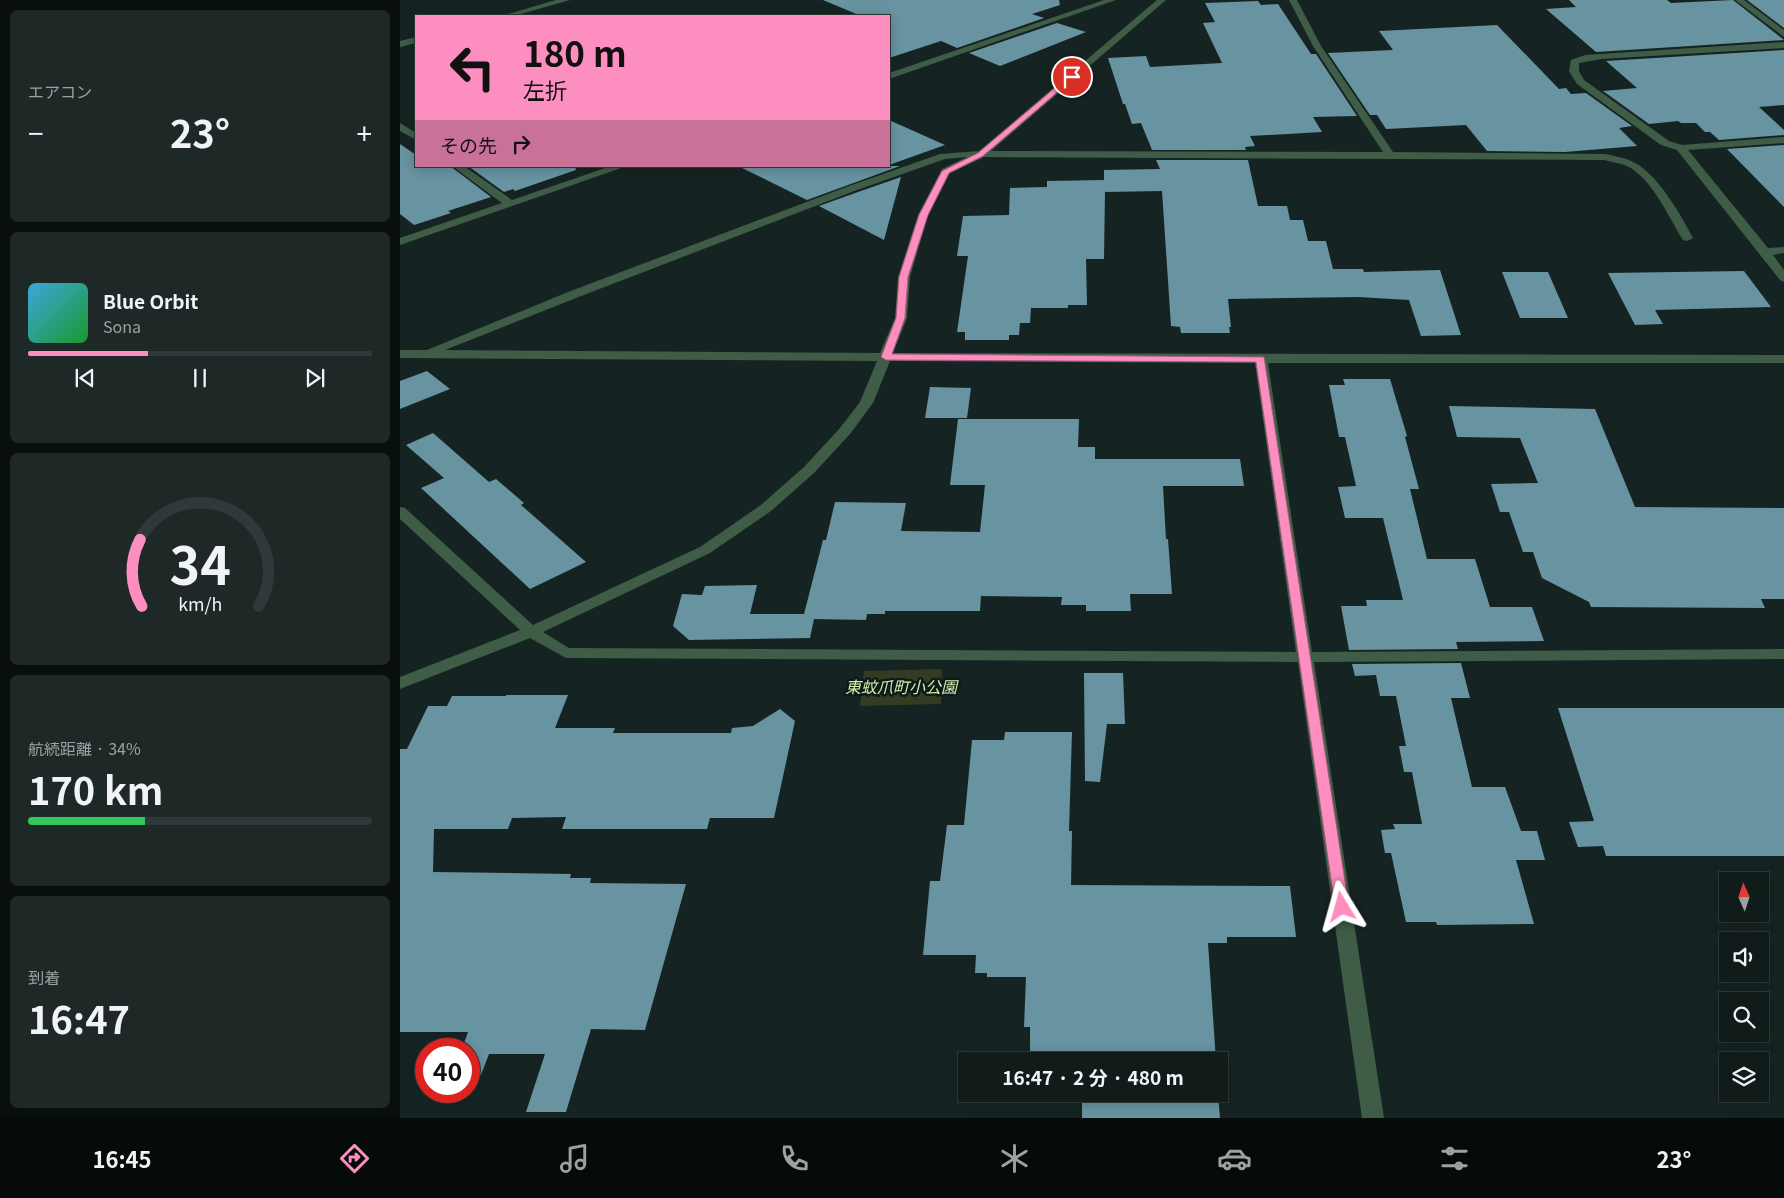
<!DOCTYPE html>
<html lang="ja">
<head>
<meta charset="utf-8">
<style>
  body { margin:0; font-family:Georgia,"Noto Sans JP",serif; background:#1e2827; color:#f1f3f6; height:100vh; display:flex; flex-direction:column; font-size:19px; white-space:nowrap }
  * { box-sizing:border-box; margin:0 }
  p { font-size:16px; color:#9ca1a2 }
  .icon { flex:none; width:28px; height:28px; fill:none; stroke:currentColor; stroke-width:2; stroke-linecap:round; stroke-linejoin:round }
  .map { position:relative; flex:1; overflow:hidden }
  .sheet { display:flex; flex-direction:column; gap:10px; padding:10px; background:#090f0e; width:400px }
  .sheet>* { flex:none }
  .hud { position:absolute; left:15px; top:15px; width:475px; height:152px; border-radius:0px; box-shadow:0 2px 12px #0003,0 0 0 1px #303939; background:#fd8ec0; color:#111; overflow:hidden }
  .needle { width:32px; rotate:357deg }
  .fabs { position:absolute; left:1319px; top:872px; display:grid; gap:10px }
  .fabs a { display:grid; place-items:center; width:50px; height:50px; border-radius:0px; background:#101b1a; box-shadow:0 2px 12px #0003,0 0 0 1px #303939; font-size:25px }
  .speed { position:absolute; left:15px; top:1038px; display:flex; gap:10px; font-size:25px; font-weight:700; text-align:center }
  .speed>* { display:grid; place-content:center; width:65px; height:65px; border-radius:50%; background:#101b1a; box-shadow:0 2px 12px #0003,0 0 0 1px #303939; line-height:1 }
  .speed .limit { border:8px solid #d22; background:#fff; color:#111 }
  .pin { position:absolute; display:grid; place-items:center; width:42px; height:42px; color:#fff; margin:-21px; border:2px solid #fff; border-radius:50%; box-shadow:0 1px 5px #0007 }
  .me { position:absolute; width:55px; margin:-28px; rotate:352deg; stroke-linejoin:round; filter:drop-shadow(0 0 4px #0008) }
  .turn { display:flex; align-items:center; gap:18px; height:105px; padding:0 25px; font-size:22px }
  .turn .icon { width:65px; height:65px; stroke-width:2.5 }
  .turn b { display:block; font-size:35px; line-height:42px }
  .then { display:flex; align-items:center; height:48px; padding:0 25px; background:#0003; gap:10px; font-size:19px }
  .big { font-size:38px; font-weight:700; line-height:1.1 }
  .sheet .widget { flex:1; display:flex; flex-direction:column; justify-content:center; gap:8px; min-width:0; padding:0 18px; border-radius:8px; background:#1e2827 }
  .sheet .dial { align-items:center; gap:0 }
  .dial svg { height:130px; overflow:visible; fill:none; stroke:#303939; stroke-width:7; stroke-linecap:round; text-anchor:middle }
  .dial text { fill:#f1f3f6; stroke:none }
  .song { display:flex; align-items:center; gap:15px }
  .cover { width:60px; height:60px; border-radius:8px; background:linear-gradient(135deg,hsl(200 70% 55%),hsl(130 70% 35%)) }
  .played { height:5px; border-radius:2px; background:linear-gradient(90deg,#fd8ec0 35%,#303939 35%) }
  .keys { display:flex; justify-content:space-around; direction:ltr }
  .heat { display:flex; justify-content:space-between; align-items:center; font-size:28px; direction:ltr }
  .charge { height:8px; border-radius:4px; background:linear-gradient(90deg,#34c759 34%,#303939 0) }
  .trip { position:absolute; left:558px; top:1052px; width:270px; height:50px; border-radius:0px; background:#101b1a; box-shadow:0 2px 12px #0003,0 0 0 1px #303939; font-weight:700; line-height:50px; text-align:center }
  .dock { display:flex; height:80px; justify-content:space-around; align-items:center; background:#060b0a; color:#9ca1a2 }
  .dock .icon { width:35px; height:35px }
  .dock .current { color:#fd8ec0 }
  .dock b { font-size:22px; color:#f1f3f6 }
  main { display:flex; flex:1; min-height:0 }
  .map>svg:first-child { display:block }
  .green { fill:#353a23 }
  .building { fill:#6893a0 }
  .lines { fill:none; stroke-linecap:round; stroke-linejoin:round }
  .minor { fill:#3f5c46; fill-rule:evenodd }
  .route { fill:#fd8ec0; stroke:#a45c7d }
  .labels { text-anchor:middle; stroke-width:5; stroke-linejoin:round; paint-order:stroke }
  .park-label { font-size:16px; font-style:italic; fill:#dceaad; stroke:#0b1b19 }
</style>
</head>
<body>
<main>
<section class="sheet">
<div class="widget"><p>エアコン</p>
<div class="heat"><a>−</a><b class="big">23°</b><a>+</a></div>
</div>
<div class="widget">
<div class="song"><i class="cover"></i><div><b>Blue Orbit</b><p>Sona</p></div></div>
<div class="played"></div>
<div class="keys"><svg class="icon" aria-label="previous" viewBox="0 0 24 24"><path d="M18 5L8 12l10 7zM5 5v14"/></svg><svg class="icon" aria-label="pause" viewBox="0 0 24 24"><path d="M8 5v14M16 5v14"/></svg><svg class="icon" aria-label="next" viewBox="0 0 24 24"><path d="M6 5l10 7-10 7zM19 5v14"/></svg></div>
</div>
<div class="widget dial"><svg viewBox="0 0 100 80">
<path d="M14 69A42 42 0 1 1 86 69"/>
<path d="M14 69A42 42 0 0 1 13 28" stroke="#fd8ec0"/>
<text x="50" y="56" font-size="32" font-weight="700">34</text>
<text x="50" y="72" font-size="11">km/h</text>
</svg></div>
<div class="widget"><p>航続距離 · 34%</p><b class="big">170 km</b><div class="charge"></div></div>
<div class="widget"><p>到着</p><b class="big">16:47</b></div>
</section>
<div class="map">
<svg width="1384" height="1118" viewBox="0 0 1384 1118">
  <rect width="100%" height="100%" fill="#152422"/>
  <path class="green" d="M542,669L541,704L460,706L464,671Z"/>
  <path class="building" d="M423,0H659L660,5L632,14L644,18L557,48L541,41L489,58V16H461Z
    M1169,0H1267L1271,3L1333,0L1384,40L1196,52L1146,9L1176,7Z
    M1347,0H1384V28Z
    M858,1L861,5L878,4L911,54H916L957,116L913,117L922,132L850,136L855,146L845,147L846,150H752L741,123L732,124L725,104H723L708,58L746,56L750,67L822,63L803,23L815,22L805,3Z
    M657,23L686,32L600,66L569,53Z
    M1097,25L1159,89L1166,88L1171,94L1186,93L1232,126L1219,128L1237,146L1165,152L1087,151L1066,125L986,129L977,115H970L928,53L993,50L979,31Z
    M1384,50V105L1359,107L1384,130V135L1319,140L1310,132H1305L1296,123H1281L1278,121L1249,124L1203,91L1237,88L1206,61Z
    M489,120L545,145L489,165Z
    M0,144L16,155V166H50L91,197L48,211L51,213L14,225L0,214Z
    M1384,145V207L1327,149Z
    M756,160H848L858,206H887L890,220H903L908,241H926L933,269H963L964,272L1040,270L1061,335L1021,336L1009,300L958,297L828,299L831,327H829L830,333H781L780,327L771,326L762,191L705,192L704,259H686L687,305H668V308H631L630,323H620L619,335H609V340H565V332H557L568,256H557L563,216L609,215L610,188L647,187V181L704,180V170L760,169Z
    M68,166H175L176,170L115,191L113,189L104,192Z
    M338,166H500L407,200Z
    M501,177L484,240L419,206L458,192Z
    M1344,271L1371,307L1255,310L1263,324L1235,325L1208,273Z
    M1102,272H1148L1168,318H1120Z
    M27,371L50,389L0,409V381Z
    M943,379H990L1007,436L1005,437L1019,489H1010L1027,559H1075L1090,607H1132L1144,641L1056,642L1058,649L949,650L941,606H967L966,600H1003L983,518H945L938,487L956,486L945,437H939L929,385H945Z
    M530,387L571,388L567,418H525Z
    M1049,406L1195,409L1235,507L1384,508V599H1361L1365,608L1191,607L1189,602L1142,578L1133,552H1123L1109,512H1100L1091,484L1138,483L1120,438L1057,437Z
    M558,419H679L678,447H695V459H840L844,486H763L766,539H768L772,594H730L731,611H686V605H661L662,597L581,596L580,611H485V614H467L466,620L414,619L410,638L289,640L273,626L282,594L302,595L305,586L357,585L350,614H404L423,540H426L435,502L506,503L501,531L580,532L585,485H550Z
    M33,433L89,482L96,479L124,503L121,505L186,562L130,589L21,488L44,478L6,445Z
    M1061,663L1070,698H1051L1072,787H1105L1121,831H1137L1145,860H1116L1134,924L1037,925L1036,922H1006L991,853H985L981,830L995,829L993,824H1022L1012,772H1004L999,746H1006L996,696H980L976,675L955,676L952,664Z
    M684,673H723L725,724H707L700,782L685,781Z
    M106,695H168L155,728H215L213,733H331L332,728L353,726L380,709L395,721L374,818H310L307,829H162L166,817L112,818L108,829H34L33,872L171,874L170,878H191L190,883L286,884L245,1030L191,1029L166,1112H126L145,1054H89L81,1075H69V1049H62L68,1032H0V749H7L28,706H47L52,696H106Z
    M1158,708H1384V856H1206L1203,846L1178,847L1169,822L1194,821Z
    M605,732H672L669,831H672L671,885L890,886L896,937H827V943H808L816,1061H630V1027H624L626,977H587V973H575L576,955H523L530,881H540L547,825H564L572,740H604Z
    M682,1094H818L820,1118H682Z"/>
  <g class="lines">
    <path class="minor" d="M156,0H170L114,16H101Z
      M704,0H716L489,79V73Z
      M757,0H766L591,151L983,152L913,46L889,0H897L921,46L993,152L1205,154C1215,156 1227,158 1235,163C1258,175 1281,215 1293,238L1287,241L1283,240C1269,218 1252,178 1227,166C1220,163 1211,162 1204,160L584,157L550,173L528,215L510,277L507,318L493,353L1384,355V363H868L912,652L1384,649V659L914,662L984,1118H962L898,662L166,658L130,638L0,689V677L120,630L0,519V507L5,508L133,625L300,547L361,505L404,467L440,428L460,402L477,361L0,358V350H27L168,292L449,186L540,154L579,151ZM567,157L542,169L518,215L498,277L495,318L480,353L45,350L176,298L457,190L545,159ZM490,361L855,363L896,652L169,648L143,632L310,553L371,511L414,473L450,434L473,403Z
      M1335,0H1344L1384,30V37Z
      M16,37V43L0,47V41Z
      M1384,42V48L1201,59L1179,63V71L1184,80L1269,141L1282,145L1384,137V143L1288,150L1368,248L1384,247V253L1373,255L1384,270V282L1380,280L1277,150L1261,145L1177,84L1169,71L1171,60L1185,55Z
      M0,123L16,133V140L0,131Z
      M52,166H64L112,200L211,166H227L0,245V238L102,203Z"/>
  </g>
  <path class="route" d="M669,76L675,77L583,156L549,173L528,215L508,277L505,318L492,354L864,357L949,907L947,911L942,912L937,911L935,907L856,362L486,360L481,357L496,318L499,277L519,215L542,171L578,153Z"/>
  <g class="labels">
    <g class="park-label">
      <text x="501" y="693">東蚊爪町小公園</text>
    </g>
  </g>
</svg>
<div class="fabs">
<a><svg class="needle" viewBox="-14 -14 28 28"><path d="M0-13l5 13h-10z" fill="#e53935"/><path d="M0 13l5-13h-10z" fill="#9ca1a2"/></svg></a>
<a><svg class="icon" aria-label="sound" viewBox="0 0 24 24"><path d="M4 9h4l5-4v14l-5-4H4zM17 9q2 3 0 6"/></svg></a>
<a><svg class="icon" aria-label="search" viewBox="0 0 24 24"><circle cx="10" cy="10" r="6"/><path d="M15 15l6 6"/></svg></a>
<a><svg class="icon" aria-label="layers" viewBox="0 0 24 24"><path d="M12 4l9 5-9 5-9-5zM3 14l9 5 9-5"/></svg></a>
</div>
<div class="speed"><div class="limit">40</div></div>
<div class="pin" style="left:672px;top:77px;background:#d93025"><svg class="icon" aria-label="arrive" viewBox="0 0 24 24"><path d="M6 21V4h12l-3 4 3 4H6"/></svg></div>
<svg class="me" style="left:942px;top:907px" viewBox="-20 -20 40 40"><path d="M0-17L14 15 0 8-14 15z" fill="#fd8ec0" stroke="#fff" stroke-width="4"/></svg>
<div class="trip">16:47 · 2 分 · 480 m</div>
<div class="hud">
<div class="turn"><svg class="icon" aria-label="left" viewBox="0 0 24 24"><path d="M17 20v-9H6M10 6l-5 5 5 5"/></svg><div><b>180 m</b>左折</div></div>
<div class="then">その先<svg class="icon" aria-label="right" viewBox="0 0 24 24"><path d="M7 20v-9h11M14 6l5 5-5 5"/></svg></div>
</div>
</div>
</main>
<nav class="dock">
<b>16:45</b>
<svg class="icon current" aria-label="directions" viewBox="0 0 24 24"><path d="M12 3l9 9-9 9-9-9zM9 14v-3h6M13 9l2 2-2 2"/></svg>
<svg class="icon" aria-label="music" viewBox="0 0 24 24"><path d="M9 18V5l10-2v13"/><circle cx="6" cy="18" r="3"/><circle cx="16" cy="16" r="3"/></svg>
<svg class="icon" aria-label="phone" viewBox="0 0 24 24"><path d="M5 4h4l2 5-3 2q2 4 5 5l2-3 5 2v4C11 20 4 13 5 4z"/></svg>
<svg class="icon" aria-label="climate" viewBox="0 0 24 24"><path d="M12 3v18M4 7l16 10M4 17L20 7"/></svg>
<svg class="icon" aria-label="car" viewBox="0 0 24 24"><path d="M5 17H2v-5l4-1 3-4h7l3 4 3 1v5h-3M9 17h6M6 11h13"/><circle cx="7" cy="17" r="2"/><circle cx="17" cy="17" r="2"/></svg>
<svg class="icon" aria-label="filters" viewBox="0 0 24 24"><path d="M4 7h16M4 17h16"/><circle cx="9" cy="7" r="2"/><circle cx="15" cy="17" r="2"/></svg>
<b>23°</b>
</nav>
</body>
</html>
